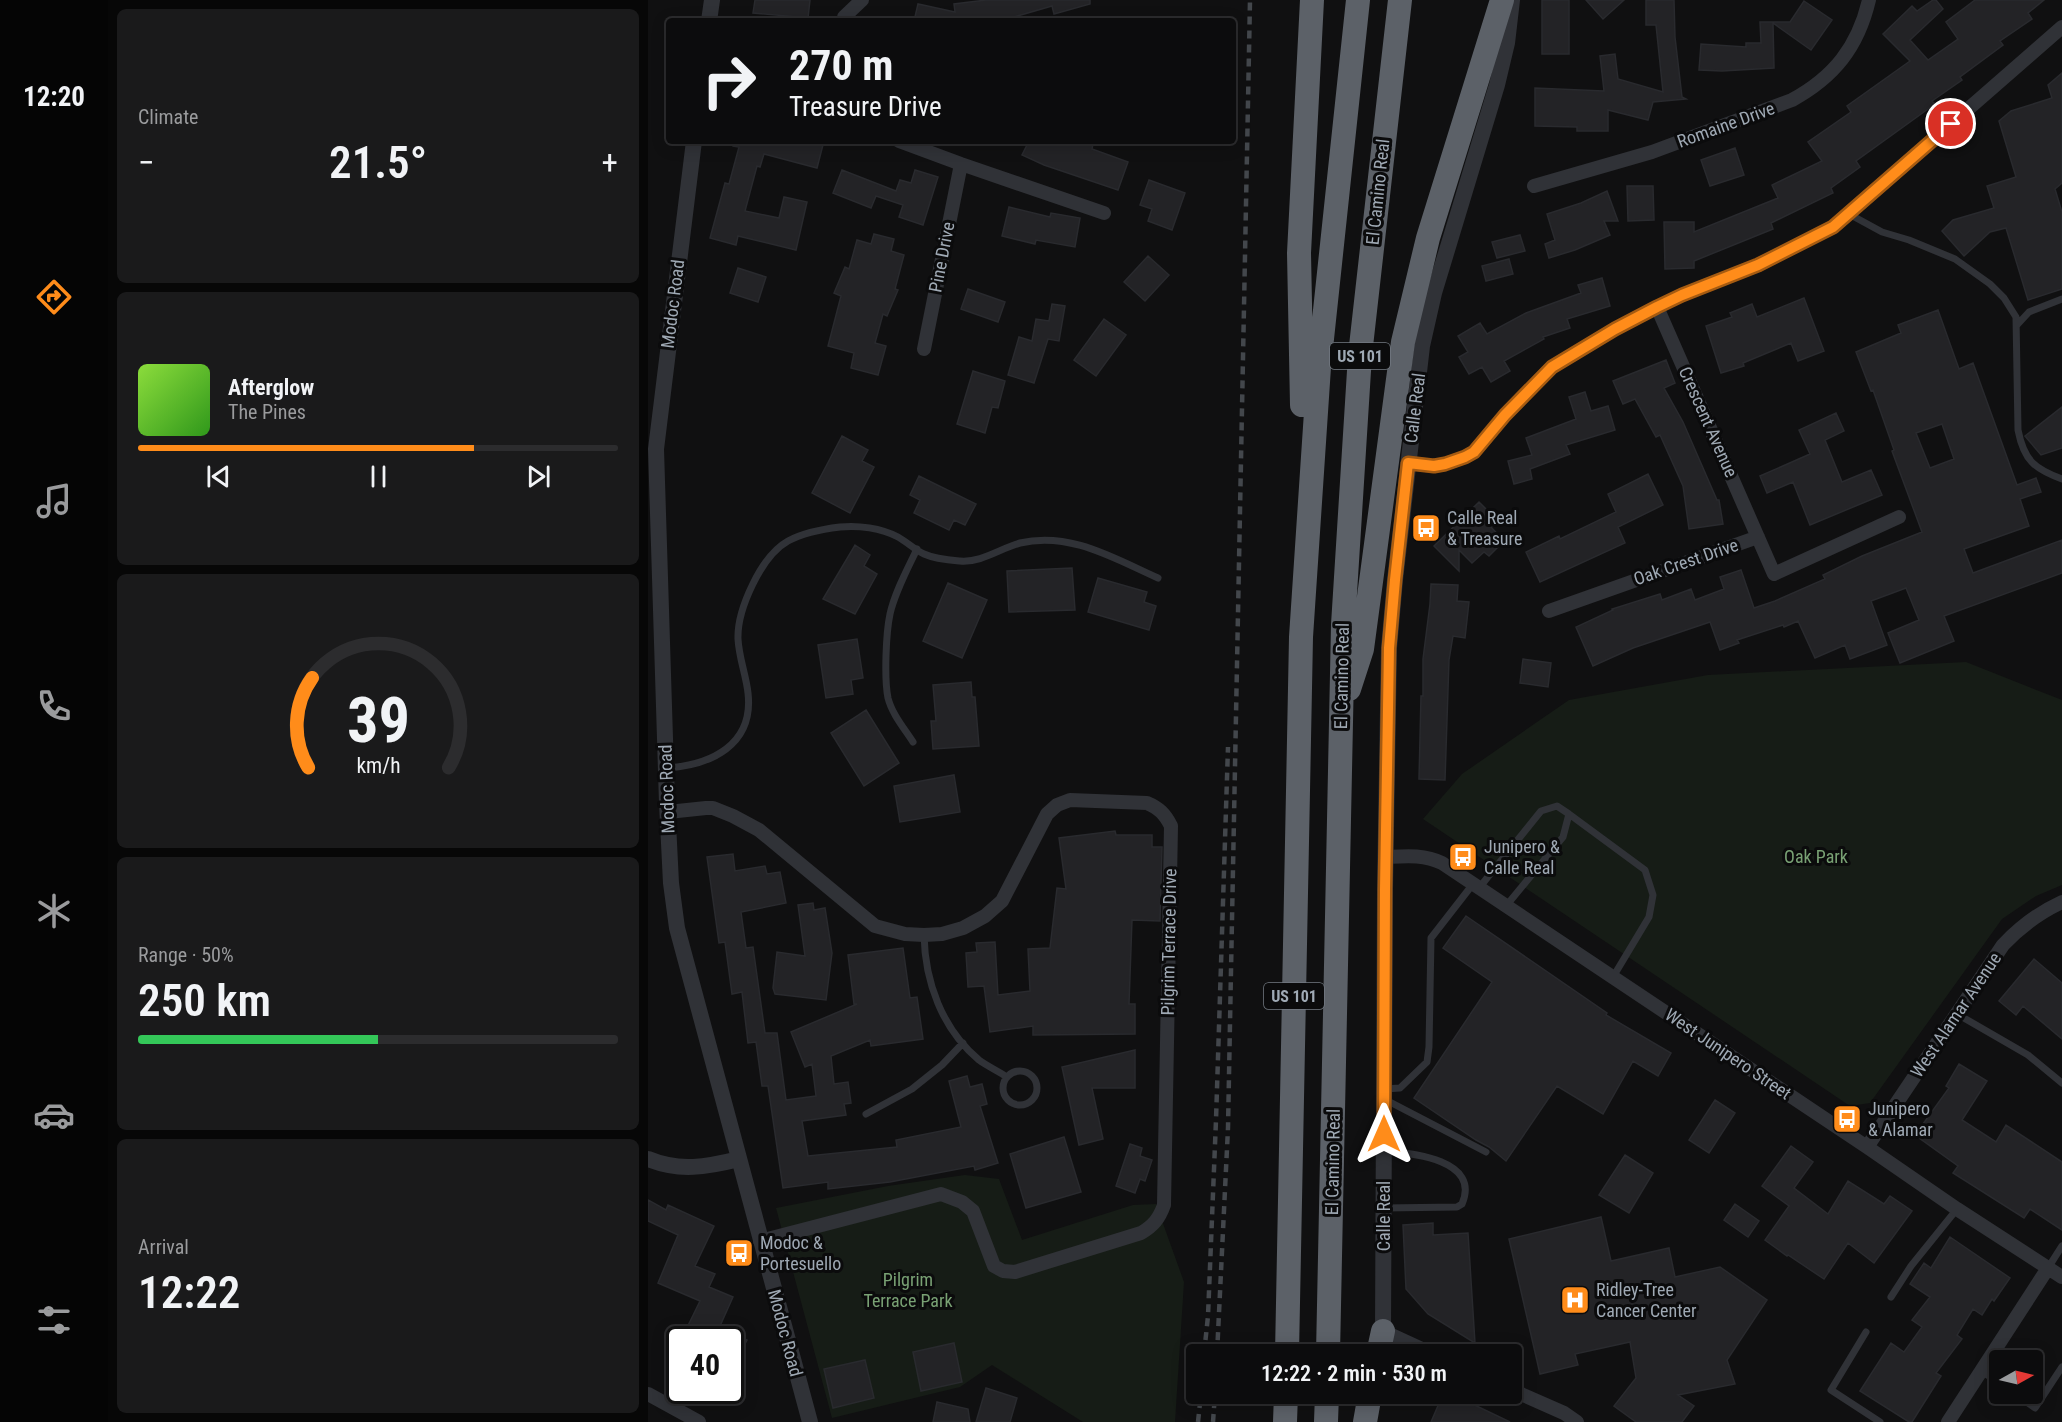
<!DOCTYPE html>
<html lang="en">
<head>
<meta charset="utf-8">
<style>
  body { margin:0; font-family:"Roboto Condensed",sans-serif; background:#1a1a1b; color:#f1f3f6; height:100vh; display:flex; flex-direction:column; font-size:22px; white-space:nowrap }
  * { box-sizing:border-box; margin:0 }
  p { font-size:20px; color:#9a9b9d }
  .icon { flex:none; width:33px; height:33px; fill:none; stroke:currentColor; stroke-width:2; stroke-linecap:round; stroke-linejoin:round }
  .map { position:relative; flex:1; overflow:hidden }
  .details { display:flex; flex-direction:column; gap:9px; padding:9px; background:#070707; width:540px }
  .details>* { flex:none }
  .top-card { position:absolute; left:18px; top:18px; width:570px; height:126px; border-radius:6px; box-shadow:0 3px 15px #0003,0 0 0 2px #2c2c2e; background:#0c0c0d; color:#f1f3f6; overflow:hidden }
  .needle { width:39px; rotate:82deg }
  .fabs { position:absolute; left:1341px; top:1350px; display:grid; gap:12px }
  .fabs a { display:grid; place-items:center; width:54px; height:54px; border-radius:6px; background:#0c0c0d; box-shadow:0 3px 15px #0003,0 0 0 2px #2c2c2e; font-size:30px }
  .speed { position:absolute; left:18px; top:1326px; display:flex; gap:12px; font-size:30px; font-weight:700; text-align:center }
  .speed>* { display:grid; place-content:center; width:78px; height:78px; border-radius:50%; background:#0c0c0d; box-shadow:0 3px 15px #0003,0 0 0 2px #2c2c2e; line-height:1 }
  .speed .limit { border:3px solid #111; border-radius:9px; background:#fff; color:#111 }
  .pin { position:absolute; display:grid; place-items:center; width:51px; height:51px; color:#fff; margin:-26px; border:3px solid #fff; border-radius:50%; box-shadow:0 2px 6px #0007 }
  .me { position:absolute; width:66px; margin:-33px; rotate:0deg; stroke-linejoin:round; filter:drop-shadow(0 0 4px #0008) }
  .turn { display:flex; align-items:center; gap:21px; height:126px; padding:0 24px; font-size:27px }
  .turn .icon { width:78px; height:78px; stroke-width:2.5 }
  .turn b { display:block; font-size:42px; line-height:51px }
  .big { font-size:45px; font-weight:600; line-height:1.1 }
  .details .card { flex:1; display:flex; flex-direction:column; justify-content:center; gap:9px; min-width:0; padding:0 21px; border-radius:9px; background:#1a1a1b }
  .details .dial { align-items:center; gap:0 }
  .dial svg { height:156px; overflow:visible; fill:none; stroke:#2c2c2e; stroke-width:7; stroke-linecap:round; text-anchor:middle }
  .dial text { fill:#f1f3f6; stroke:none }
  .song { display:flex; align-items:center; gap:18px }
  .cover { width:72px; height:72px; border-radius:9px; background:linear-gradient(135deg,hsl(90 70% 55%),hsl(110 70% 35%)) }
  .played { height:6px; border-radius:3px; background:linear-gradient(90deg,#ff8c1a 70%,#2c2c2e 70%) }
  .keys { display:flex; justify-content:space-around; direction:ltr }
  .heat { display:flex; justify-content:space-between; align-items:center; font-size:33px; direction:ltr }
  .charge { height:9px; border-radius:4px; background:linear-gradient(90deg,#34c759 50%,#2c2c2e 0) }
  .trip { position:absolute; left:538px; top:1344px; width:336px; height:60px; border-radius:6px; background:#0c0c0d; box-shadow:0 3px 15px #0003,0 0 0 2px #2c2c2e; font-weight:600; line-height:60px; text-align:center }
  main { display:flex; flex:1; min-height:0 }
  .dock { display:flex; flex-direction:column; width:108px; justify-content:space-around; align-items:center; background:#050505; color:#9a9b9d }
  .dock .icon { width:42px; height:42px }
  .dock .active { color:#ff8c1a }
  .dock b { font-size:27px; color:#f1f3f6 }
  .map>svg:first-child { display:block }
  .green { fill:#161c16 }
  .building { fill:#232326; stroke:#292a2e; stroke-width:1.5; fill-rule:evenodd }
  .lines { fill:none; stroke-linecap:round; stroke-linejoin:round }
  .service { stroke:#303237; stroke-width:7 }
  .minor { stroke:#303237; stroke-width:14 }
  .tertiary { stroke:#303237; stroke-width:16 }
  .motorway { stroke:#5c6168; stroke-width:24 }
  .rail { stroke:#43474c; stroke-width:4.5; stroke-dasharray:8 6; stroke-linecap:butt }
  .route-casing { stroke:#a65b11; stroke-width:15 }
  .route { stroke:#ff8c1a; stroke-width:10 }
  .labels { text-anchor:middle; stroke-width:6; stroke-linejoin:round; paint-order:stroke }
  .shield { fill:#0b0b0c; stroke:#737a82; stroke-width:1.5 }
  .shield-label { font-size:16px; font-weight:bold; fill:#9fa9b4 }
  .street-label { font-size:18px; fill:#9fa9b4; stroke:#0b0b0c }
  .poi-label { font-size:18px; fill:#9fa9b4; stroke:#0b0b0c; text-anchor:start }
  .park-label { font-size:18px; fill:#79a174; stroke:#0b0b0c }
</style>
</head>
<body>
<main>
<nav class="dock">
<b>12:20</b>
<svg class="icon active" aria-label="directions" viewBox="0 0 24 24"><path d="M12 3l9 9-9 9-9-9zM9 14v-3h6M13 9l2 2-2 2"/></svg>
<svg class="icon" aria-label="music" viewBox="0 0 24 24"><path d="M9 18V5l10-2v13"/><circle cx="6" cy="18" r="3"/><circle cx="16" cy="16" r="3"/></svg>
<svg class="icon" aria-label="phone" viewBox="0 0 24 24"><path d="M5 4h4l2 5-3 2q2 4 5 5l2-3 5 2v4C11 20 4 13 5 4z"/></svg>
<svg class="icon" aria-label="climate" viewBox="0 0 24 24"><path d="M12 3v18M4 7l16 10M4 17L20 7"/></svg>
<svg class="icon" aria-label="car" viewBox="0 0 24 24"><path d="M5 17H2v-5l4-1 3-4h7l3 4 3 1v5h-3M9 17h6M6 11h13"/><circle cx="7" cy="17" r="2"/><circle cx="17" cy="17" r="2"/></svg>
<svg class="icon" aria-label="filters" viewBox="0 0 24 24"><path d="M4 7h16M4 17h16"/><circle cx="9" cy="7" r="2"/><circle cx="15" cy="17" r="2"/></svg>
</nav>
<section class="details">
<div class="card"><p>Climate</p>
<div class="heat"><a>−</a><b class="big">21.5°</b><a>+</a></div>
</div>
<div class="card">
<div class="song"><i class="cover"></i><div><b>Afterglow</b><p>The Pines</p></div></div>
<div class="played"></div>
<div class="keys"><svg class="icon" aria-label="previous" viewBox="0 0 24 24"><path d="M18 5L8 12l10 7zM5 5v14"/></svg><svg class="icon" aria-label="pause" viewBox="0 0 24 24"><path d="M8 5v14M16 5v14"/></svg><svg class="icon" aria-label="next" viewBox="0 0 24 24"><path d="M6 5l10 7-10 7zM19 5v14"/></svg></div>
</div>
<div class="card dial"><svg viewBox="0 0 100 80">
<path d="M14 69A42 42 0 1 1 86 69"/>
<path d="M14 69A42 42 0 0 1 16 23" stroke="#ff8c1a"/>
<text x="50" y="56" font-size="32" font-weight="700">39</text>
<text x="50" y="72" font-size="11">km/h</text>
</svg></div>
<div class="card"><p>Range · 50%</p><b class="big">250 km</b><div class="charge"></div></div>
<div class="card"><p>Arrival</p><b class="big">12:22</b></div>
</section>
<div class="map">
<svg width="1414" height="1422" viewBox="0 0 1414 1422">
  <rect width="100%" height="100%" fill="#101011"/>
  <path class="green" d="M1318,662L1414,700V885L1388,896L1354,919L1222,1103L1202,1106L775,819L814,774L921,700L1060,675Z
    M317,1175L351,1179L374,1240L485,1205L508,1204L536,1282L527,1422H435L344,1365L312,1387L184,1418L128,1208L240,1186Z"/>
  <path class="building" d="M107,0H162L160,18L105,13Z
    M338,0H442V4L406,14L404,6L352,21H266L270,4L307,12L306,4Z
    M894,0H921V54H894Z
    M938,0H976L955,19Z
    M998,0H1026L1027,37L1034,97L1038,99L1005,102L1000,120L960,110V131H929V127L887,126V88L956,91L952,56L967,54L970,79L1015,92L1008,25H998Z
    M1285,0H1288L1295,9L1262,40L1280,60L1310,39L1298,22L1327,0H1396L1380,13L1384,19L1352,41L1355,45L1312,77L1314,80L1284,101L1287,104L1208,161L1212,167L1183,188L1185,193L1123,223L1125,229L1046,261V268L1017,269L1016,222H1046V232L1130,198L1124,185L1174,161L1160,142L1203,112L1199,106L1262,61L1235,34L1264,6L1269,11Z
    M1156,1L1184,20L1163,50L1125,23L1126,68L1074,71L1051,70L1053,44L1098,47V43H1113L1112,22H1142Z
    M1414,73V183L1407,189L1414,212V289L1380,300L1358,228L1342,232L1316,256L1294,231L1305,220L1346,208L1339,186L1368,177L1351,121L1363,111L1404,98L1400,85Z
    M85,141H176L169,168L116,154L112,167L109,166L97,211L131,218L136,197L159,202L148,250L90,236L88,245L62,238L77,183L81,184L91,147L85,146Z
    M381,141H436L445,144L444,149L480,162L470,190L396,165L374,155Z
    M1087,148L1096,175L1062,186L1053,160Z
    M194,170L248,191L252,180L263,183L267,170L290,177L275,225L251,217L255,205L228,196L223,208L185,193Z
    M501,180L537,193L524,230L500,221L504,209L492,205Z
    M979,186H1005L1006,220L980,221Z
    M959,191L970,221H956L962,235L927,250L901,258L897,244L907,240L899,214L933,203Z
    M361,207L402,217L403,213L432,218L427,247L388,240L387,244L354,236Z
    M226,234L246,239L243,251L256,255L247,289L250,290L239,316L235,314L227,343L238,346L230,375L203,368L206,353L180,346L193,296L186,293L197,267L201,269L209,240L223,244Z
    M872,235L877,251L849,258L844,242Z
    M500,256L521,275L497,301L476,282Z
    M861,259L865,274L838,281L834,266Z
    M90,268L118,277L110,302L82,293Z
    M954,278L962,306L919,319L922,328L895,337L896,339L856,361L862,371L843,382L834,367L821,374L811,357L820,352L810,336L832,323L839,334L878,313L933,293L930,285Z
    M320,289L357,302L350,322L313,309Z
    M1156,298L1176,351L1150,361L1143,343L1095,363L1096,366L1073,373L1058,326L1084,317L1082,313L1104,304L1109,317Z
    M404,304L417,306L411,341L400,339L386,383L360,375L371,337L384,341L388,319L401,321Z
    M1290,310L1311,369L1325,363L1369,485L1388,478L1393,492L1372,499L1381,526L1316,549L1325,573L1414,540V573L1296,616L1306,641L1252,663L1240,633L1271,620L1258,588L1223,601L1239,645L1202,659L1197,645L1167,658L1150,621L1136,627L1135,625L1089,640L1091,643L1072,650L1062,622L985,648L945,666L928,627L965,610L964,609L1012,594L1014,600L1043,589L1047,600L1076,589L1072,577L1093,570L1106,608L1127,601L1177,579L1175,575L1214,556L1274,532L1244,451L1246,450L1225,390L1223,391L1208,352L1253,333L1250,325ZM1294,424L1306,459L1282,468L1268,433Z
    M456,319L478,335L448,376L426,360Z
    M1018,360L1027,383L1016,388L1035,422L1069,500H1071L1075,524L1041,529L1035,486L1012,435L1008,437L987,399L975,404L965,381Z
    M325,371L357,381L350,408L344,407L337,433L309,424Z
    M937,392L943,411L960,406L967,430L918,445L922,454L882,469L884,479L866,484L860,461L884,455L878,438L928,419L921,397Z
    M1414,407V448L1393,455L1377,436Z
    M1188,413L1196,431L1177,440L1194,482L1223,470L1234,495L1162,525L1145,482L1119,493L1112,476L1162,454L1151,430Z
    M194,436L220,450L214,461L226,467L202,513L164,493Z
    M1000,474L1015,505L970,527L977,543L892,582L878,552L911,536L912,539L968,512L960,494Z
    M271,476L328,504L317,525L306,520L301,530L266,513L272,500L262,495Z
    M831,502L849,520L843,527L856,541L841,556L836,552L824,563L811,550V571L786,546Z
    M207,545L222,555L216,566L229,574L207,614L175,599Z
    M424,568L427,610L361,612L359,571Z
    M450,578L499,592L496,602L508,606L501,630L440,612Z
    M300,583L339,600L314,658L275,641Z
    M783,584L810,585L809,601L821,602L817,638L805,636L801,660L797,780L771,779L773,696H775V659L782,604Z
    M209,639L215,678L203,680L205,694L178,698L170,645Z
    M875,659L903,663L900,687L872,683Z
    M323,682L324,697H327L331,746L285,749L283,721H288L285,685Z
    M218,710L251,763L216,786L183,733Z
    M306,775L312,812L252,822L246,786Z
    M467,831L468,835H504V847H514L512,921L484,920L481,1004H487V1034L385,1035V1026L342,1032L336,986L320,987L318,953L329,952L328,943L347,942L350,995L382,991L380,949L402,948L409,888L418,889L411,838Z
    M85,854L87,871L117,866L119,874L132,872L138,903L93,912L98,948L105,947L117,1033H129L138,1100L168,1096L164,1064L157,1067L143,1032L209,1004H206L200,955L255,948L262,998L269,997L275,1039L223,1046L222,1040L183,1056L186,1084L200,1082L203,1103L196,1104L198,1115L154,1121L160,1156L249,1147L248,1140L313,1127L301,1081L319,1076L322,1087L334,1084L339,1104L332,1106L350,1163L327,1170L326,1166L242,1182L180,1189V1182L135,1188L120,1086H114L108,1042L100,1043L94,992L84,994L77,942L71,943L59,857Z
    M165,903L166,910L177,908L184,953L178,1000L127,994L125,988L129,952L157,956L150,905Z
    M818,916L959,1013L958,1015L1023,1053L1010,1076L985,1061L955,1114L909,1086L858,1161L841,1147L828,1140L766,1098L844,982L795,948Z
    M1386,959L1414,983V1039L1375,1006L1368,1015L1351,1001Z
    M487,1050V1088H444L455,1139L431,1145L414,1067Z
    M1311,1064L1339,1081L1314,1120L1348,1142L1358,1125L1414,1162V1230L1382,1209L1376,1218L1305,1173L1310,1166L1267,1135L1301,1088L1298,1086Z
    M1067,1100L1087,1113L1061,1153L1041,1140Z
    M416,1137L433,1192L378,1208L362,1154Z
    M482,1144L494,1148L492,1156L504,1160L497,1181L492,1179L487,1193L468,1186Z
    M1143,1146L1165,1162L1146,1188L1180,1214L1200,1181L1236,1204L1242,1196L1264,1211L1226,1263L1200,1243L1176,1279L1140,1255L1139,1256L1117,1240L1141,1206L1114,1186Z
    M977,1155L1005,1173L981,1213L951,1195Z
    M0,1200L18,1210L20,1205L66,1226L47,1266L67,1274L61,1287L85,1297L72,1326L99,1340L82,1372V1340H33L52,1301L10,1283L30,1235L0,1221Z
    M1087,1204L1111,1221L1100,1237L1076,1220Z
    M953,1217L963,1261L1021,1248L1027,1277L1072,1267L1119,1300L1079,1360L1087,1384L1030,1395L1046,1406L1034,1422H988L966,1406L988,1378L982,1342L927,1354L930,1365L892,1374L861,1239Z
    M785,1223V1235L820,1233L827,1343L780,1314L758,1289L755,1225Z
    M1302,1237L1362,1278L1346,1301L1344,1299L1334,1315L1325,1309L1309,1335L1314,1339L1288,1373L1293,1376L1264,1422H1261L1212,1391L1243,1343L1256,1352L1274,1327L1264,1320L1282,1297L1262,1284L1276,1263L1283,1268Z
    M306,1343L314,1382L273,1391L265,1352Z
    M217,1360L226,1398L185,1408L176,1369Z
    M338,1388L369,1398L362,1422H328Z
    M795,1394H802L814,1399L862,1422H783Z
    M289,1402L320,1409L322,1422H285Z"/>
  <g class="lines">
    <path class="service" d="M1201,214L1234,232L1261,240L1307,259L1342,284L1356,298L1368,317L1370,430C1376,461 1387,469 1414,479
      M1369,325L1381,312L1414,299
      M265,742C256,728 244,714 240,698C236,678 238,633 242,614C247,592 259,570 269,549
      M19,768C63,765 106,745 100,693C98,675 91,658 90,639C89,610 113,556 140,541C155,533 175,529 192,527C210,525 233,528 250,537C259,542 267,550 276,554C287,559 300,560 312,561C333,563 353,548 372,543C422,531 467,559 510,578
      M921,814L997,870L1005,895L1001,917L965,977
      M831,888L893,811L909,806L921,814L915,837L858,906
      M276,935C277,982 294,1029 331,1060C339,1066 350,1071 359,1077
      M1309,1014L1380,1055L1414,1083
      M355 1088a17 17 0 1 1 34 0a17 17 0 1 1-34 0Z
      M736,1089L752,1088L779,1062L781,1047L783,938L825,884
      M738,1100L838,1152
      M218,1114L264,1089L294,1065L315,1043
      M736,1208L809,1207L814,1204C833,1160 765,1153 736,1151
      M1400,1268L1414,1246
      M1243,1297L1263,1266L1309,1209
      M1218,1332L1183,1390L1232,1422
      M1333,1371L1352,1383
      M1367,1394L1387,1408L1414,1367"/>
    <path class="minor" d="M196,17L214,0
      M251,141L313,164L456,213
      M886,186L1004,152L1144,100C1186,77 1210,47 1221,0
      M1009,307L1126,574L1251,517
      M276,349L313,164
      M760,463L786,466L797,464L817,457L826,452L857,415L904,367L967,329L1009,307L1034,295L1110,265L1185,227L1414,27
      M901,611L1110,537
      M20,812L58,808H65L85,816L111,830L227,926L257,934L276,935L294,934L315,928L337,916L354,901L399,814L409,805L422,800L499,803C511,808 517,814 523,826L516,1205C511,1219 505,1226 493,1233L367,1272L355,1271L346,1266L325,1211L314,1202L293,1194L112,1241
      M738,857C757,856 776,854 794,863L1219,1147L1309,1209L1414,1277
      M1219,1147L1355,945C1373,926 1390,913 1414,902
      M735,1331L785,1354
      M864,1390L916,1413L929,1422
      M0,1394L51,1422
      M1300,1422L1400,1268"/>
    <path class="tertiary" d="M61,21L64,0
      M46,141L8,449L19,803L23,883L29,928L162,1422
      M0,1159C31,1172 59,1167 91,1159
      M735,1331L737,890L741,648L747,580L774,346L786,293L849,85L859,43L864,0"/>
    <path class="motorway" d="M654,405L651,253L664,0
      M701,689L714,649L755,342L780,238L854,0
      M639,1354L653,637L671,367L710,0
      M680,1354L695,625L712,355L752,0
      M730,1354L735,1331
      M637,1422L638,1394
      M678,1422L679,1394
      M717,1422L722,1394"/>
    <path class="rail" d="M556,1354L560,1316L568,1120L580,747
      M569,1354L580,1128L583,971L602,0
      M550,1422L553,1394
      M565,1422L567,1394"/>
  </g>
  <g class="lines">
    <g class="route-casing">
      <path id="route" d="M736,1134L737,890L741,648L747,580L760,463L786,466L797,464L817,457L826,452L857,415L904,367L967,329L1009,307L1034,295L1110,265L1185,227L1303,124"/>
    </g>
    <use href="#route" class="route"/>
  </g>
  <defs>
    <g id="bus-square" transform="scale(1.5)"><rect x="-9" y="-9" width="18" height="18" rx="4" fill="#ff8c1a" stroke="#0b0b0c"/><path d="M-5-6H5V4H4V6H2V4H-2V6H-4V4H-5ZM-3.5-4V0h7V-4ZM-3.5 1.2v1.5H-2V1.2ZM2 1.2v1.5H3.5V1.2Z" fill="#fff"/></g>
    <g id="hospital-square" transform="scale(1.5)"><rect x="-9" y="-9" width="18" height="18" rx="4" fill="#ff8c1a" stroke="#0b0b0c"/><path d="M-5-5h3v3.5h4V-5h3V5h-3V1.5h-4V5h-3Z" fill="#fff"/></g>
  </defs>
  <g fill-rule="evenodd">
    <use href="#bus-square" x="778" y="528"/>
    <use href="#bus-square" x="815" y="857"/>
    <use href="#bus-square" x="1199" y="1119"/>
    <use href="#bus-square" x="91" y="1253"/>
    <use href="#hospital-square" x="927" y="1300"/>
  </g>
  <g class="labels">
    <g class="shield">
      <rect x="682" y="343" width="60" height="26" rx="4.5"/>
      <rect x="616" y="983" width="60" height="26" rx="4.5"/>
    </g>
    <g class="shield-label">
      <text x="712" y="362">US 101</text>
      <text x="646" y="1002">US 101</text>
    </g>
    <g class="street-label">
      <text transform="translate(1078 125) rotate(-20)" y="6">Romaine Drive</text>
      <text transform="translate(730 192) rotate(-84)" y="6">El Camino Real</text>
      <text transform="translate(294 257) rotate(-79)" y="6">Pine Drive</text>
      <text transform="translate(25 304) rotate(-83)" y="6">Modoc Road</text>
      <text transform="translate(767 408) rotate(-83)" y="6">Calle Real</text>
      <text transform="translate(1060 422) rotate(66)" y="6">Crescent Avenue</text>
      <text transform="translate(1038 562) rotate(-19)" y="6">Oak Crest Drive</text>
      <text transform="translate(694 676) rotate(-89)" y="6">El Camino Real</text>
      <text transform="translate(19 789) rotate(-92)" y="6">Modoc Road</text>
      <text transform="translate(521 942) rotate(-89)" y="6">Pilgrim Terrace Drive</text>
      <text transform="translate(1308 1015) rotate(-56)" y="6">West Alamar Avenue</text>
      <text transform="translate(1080 1054) rotate(34)" y="6">West Junipero Street</text>
      <text transform="translate(685 1162) rotate(-89)" y="6">El Camino Real</text>
      <text transform="translate(736 1216) rotate(-90)" y="6">Calle Real</text>
      <text transform="translate(137 1333) rotate(75)" y="6">Modoc Road</text>
    </g>
    <g class="poi-label">
      <text x="799" y="524">Calle Real<tspan x="799" dy="21">&amp; Treasure</tspan></text>
      <text x="836" y="853">Junipero &amp;<tspan x="836" dy="21">Calle Real</tspan></text>
      <text x="1220" y="1115">Junipero<tspan x="1220" dy="21">&amp; Alamar</tspan></text>
      <text x="112" y="1249">Modoc &amp;<tspan x="112" dy="21">Portesuello</tspan></text>
      <text x="948" y="1296">Ridley-Tree<tspan x="948" dy="21">Cancer Center</tspan></text>
    </g>
    <g class="park-label">
      <text x="1168" y="863">Oak Park</text>
      <text x="260" y="1286">Pilgrim<tspan x="260" dy="21">Terrace Park</tspan></text>
    </g>
  </g>
</svg>
<div class="fabs">
<a><svg class="needle" viewBox="-14 -14 28 28"><path d="M0-13l5 13h-10z" fill="#e53935"/><path d="M0 13l5-13h-10z" fill="#9a9b9d"/></svg></a>
</div>
<div class="speed"><div class="limit">40</div></div>
<div class="pin" style="left:1303px;top:124px;background:#d93025"><svg class="icon" aria-label="arrive" viewBox="0 0 24 24"><path d="M6 21V4h12l-3 4 3 4H6"/></svg></div>
<svg class="me" style="left:736px;top:1134px" viewBox="-20 -20 40 40"><path d="M0-17L14 15 0 8-14 15z" fill="#ff8c1a" stroke="#fff" stroke-width="4"/></svg>
<div class="trip">12:22 · 2 min · 530 m</div>
<div class="top-card">
<div class="turn"><svg class="icon" aria-label="right" viewBox="0 0 24 24"><path d="M7 20v-9h11M14 6l5 5-5 5"/></svg><div><b>270 m</b>Treasure Drive</div></div>
</div>
</div>
</main>
</body>
</html>
